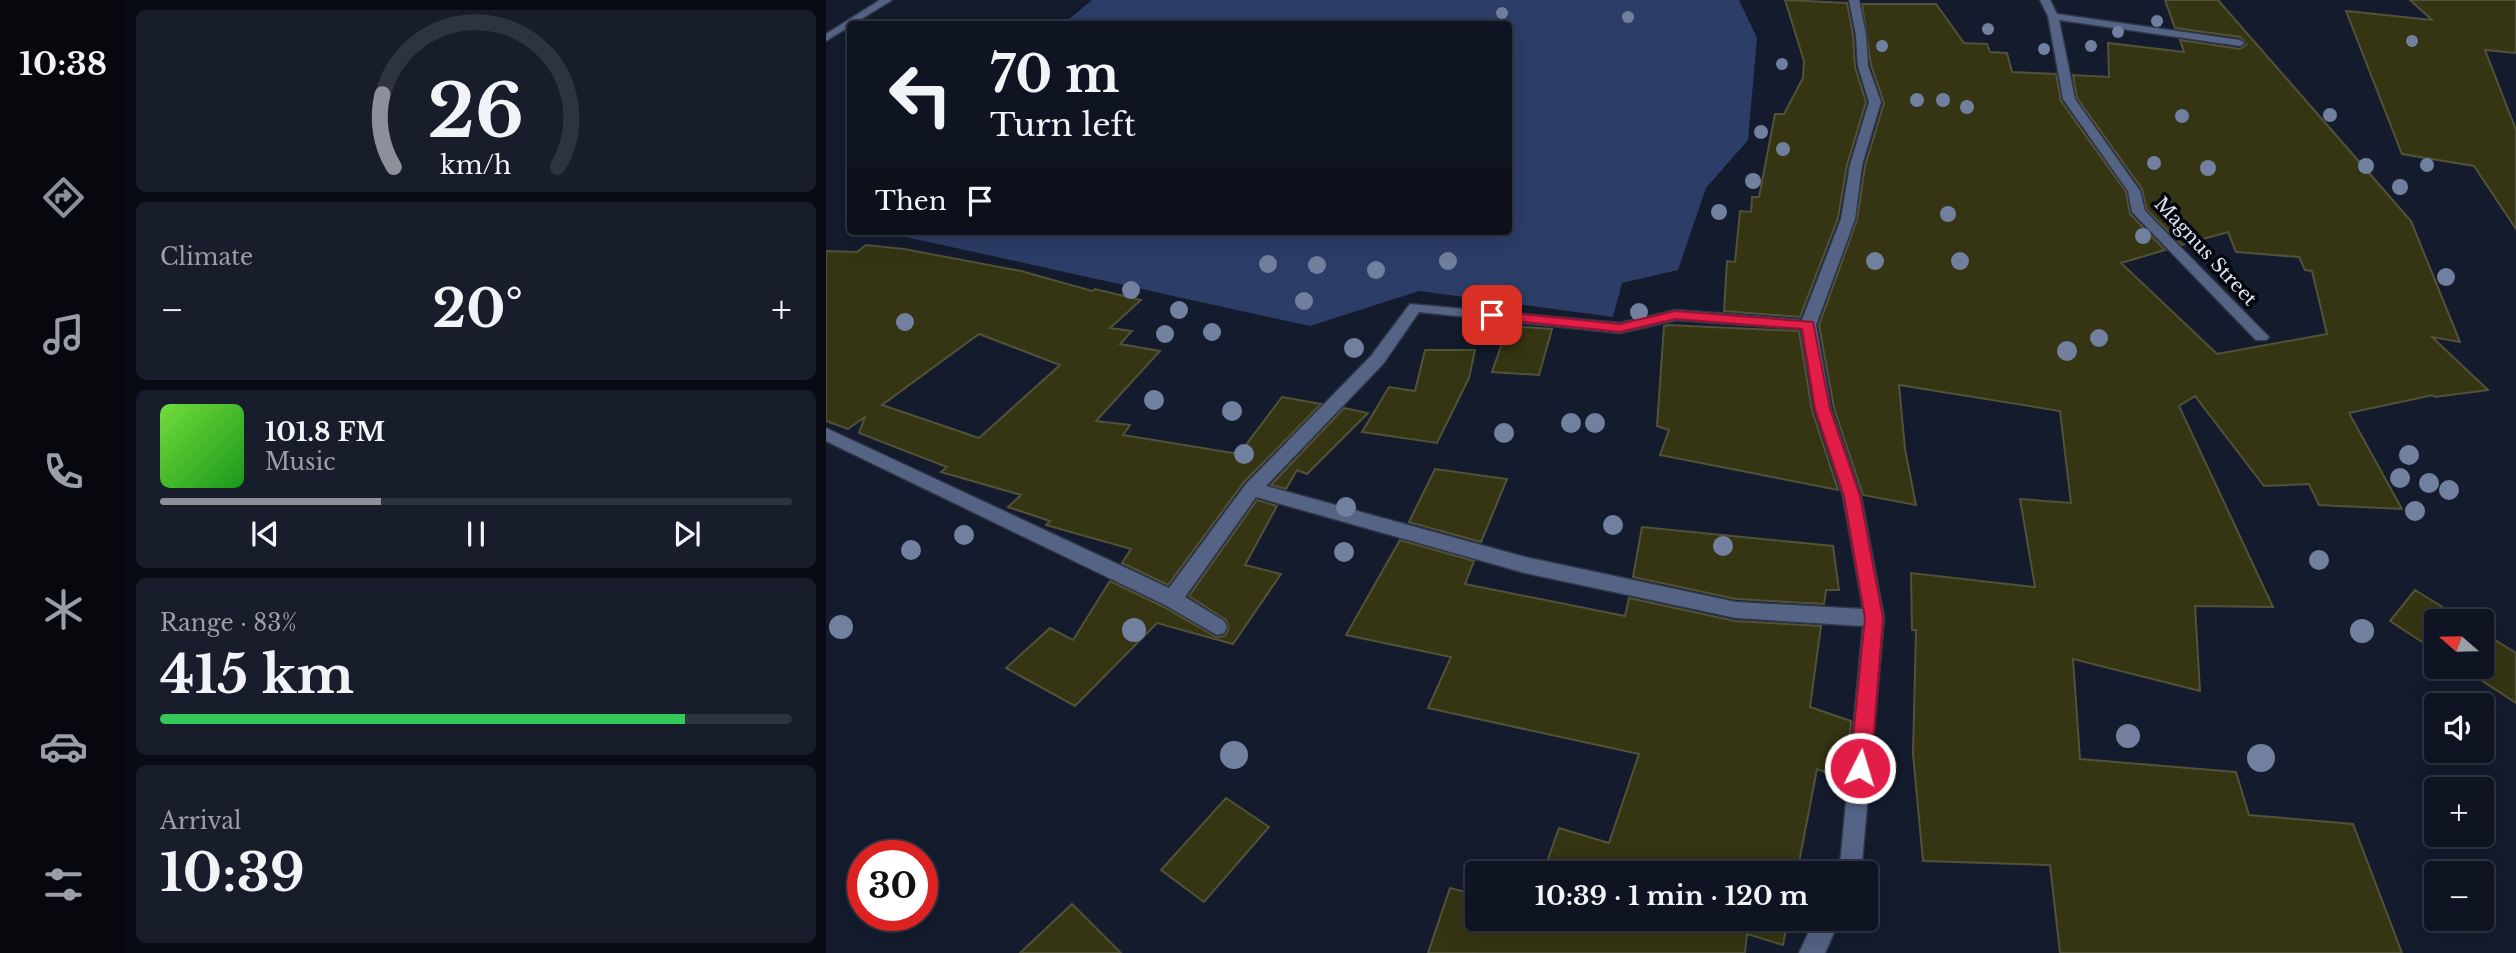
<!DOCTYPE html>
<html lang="en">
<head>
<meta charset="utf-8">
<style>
  body { margin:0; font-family:"Libre Baskerville",serif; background:#171d2a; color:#f1f3f6; height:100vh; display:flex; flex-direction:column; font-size:26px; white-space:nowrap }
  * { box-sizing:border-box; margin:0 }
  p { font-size:23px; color:#9b9ea5 }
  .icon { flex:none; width:38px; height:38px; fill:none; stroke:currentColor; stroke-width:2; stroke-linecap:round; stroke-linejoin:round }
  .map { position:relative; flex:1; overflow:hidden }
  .details { display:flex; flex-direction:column; gap:10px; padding:10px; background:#080b13; width:700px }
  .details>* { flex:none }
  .top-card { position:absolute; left:21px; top:21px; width:665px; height:214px; border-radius:7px; box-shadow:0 7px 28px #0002,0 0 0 2px #2e3340; background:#0e1422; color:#f1f3f6; overflow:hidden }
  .needle { width:46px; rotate:290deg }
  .tools { position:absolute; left:1598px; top:609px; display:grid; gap:14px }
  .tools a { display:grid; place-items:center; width:70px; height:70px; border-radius:7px; background:#0e1422; box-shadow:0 7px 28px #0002,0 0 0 2px #2e3340; font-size:35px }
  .speed { position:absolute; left:21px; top:840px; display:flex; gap:14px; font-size:35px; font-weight:700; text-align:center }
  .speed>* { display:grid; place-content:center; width:91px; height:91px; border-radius:50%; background:#0e1422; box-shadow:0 7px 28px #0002,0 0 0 2px #2e3340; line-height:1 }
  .speed .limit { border:10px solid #d22; background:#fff; color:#111 }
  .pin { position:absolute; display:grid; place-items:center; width:60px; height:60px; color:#fff; margin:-30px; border-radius:14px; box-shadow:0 4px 10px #0006 }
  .me { position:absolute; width:77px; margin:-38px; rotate:5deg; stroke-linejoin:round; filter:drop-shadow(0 0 5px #0008) }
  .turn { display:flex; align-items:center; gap:24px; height:147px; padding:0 28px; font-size:32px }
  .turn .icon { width:91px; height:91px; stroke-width:2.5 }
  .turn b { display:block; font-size:49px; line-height:60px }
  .then { display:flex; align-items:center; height:66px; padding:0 28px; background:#0003; gap:14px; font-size:26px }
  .big { font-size:52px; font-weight:700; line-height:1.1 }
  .details .card { flex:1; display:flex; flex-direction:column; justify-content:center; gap:10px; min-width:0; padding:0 24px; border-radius:10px; background:#171d2a }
  .details .dial { align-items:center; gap:0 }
  .dial svg { height:182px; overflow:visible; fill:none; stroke:#2e3340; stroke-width:7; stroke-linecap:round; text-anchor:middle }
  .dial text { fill:#f1f3f6; stroke:none }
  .song { display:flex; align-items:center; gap:21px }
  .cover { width:84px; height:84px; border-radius:10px; background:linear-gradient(135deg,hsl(100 70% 55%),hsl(120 70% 35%)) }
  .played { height:7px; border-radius:4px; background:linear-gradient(90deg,#8c9099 35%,#2e3340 35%) }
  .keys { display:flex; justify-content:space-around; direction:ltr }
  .heat { display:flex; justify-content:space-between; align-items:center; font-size:38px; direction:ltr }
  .charge { height:10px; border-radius:5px; background:linear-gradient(90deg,#34c759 83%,#2e3340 0) }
  .trip { position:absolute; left:639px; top:861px; width:413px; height:70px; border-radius:7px; background:#0e1422; box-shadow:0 7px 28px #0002,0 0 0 2px #2e3340; font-weight:700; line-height:70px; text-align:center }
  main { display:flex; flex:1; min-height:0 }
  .tab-bar { display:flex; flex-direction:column; width:126px; justify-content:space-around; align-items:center; background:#06080e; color:#9b9ea5 }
  .tab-bar .icon { width:49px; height:49px }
  .tab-bar .on { color:#8c9099 }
  .tab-bar b { font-size:32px; color:#f1f3f6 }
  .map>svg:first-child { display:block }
  .green { fill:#2c3d67 }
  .building { fill:#353413; stroke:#525239; stroke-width:2; fill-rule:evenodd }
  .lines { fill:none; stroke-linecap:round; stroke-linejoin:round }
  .minor-casing { stroke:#2f3748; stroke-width:3 }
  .minor { fill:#556385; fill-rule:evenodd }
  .tree { fill:#72809f }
  .route { fill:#e11d48; stroke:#92132f; stroke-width:2 }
  .labels { text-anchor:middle; stroke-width:7; stroke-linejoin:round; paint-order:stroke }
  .far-street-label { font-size:19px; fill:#dce2ef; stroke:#04060d }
</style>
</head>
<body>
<main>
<nav class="tab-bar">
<b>10:38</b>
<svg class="icon on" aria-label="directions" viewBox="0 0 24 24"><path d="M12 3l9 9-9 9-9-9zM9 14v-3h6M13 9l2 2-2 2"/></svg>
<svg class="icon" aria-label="music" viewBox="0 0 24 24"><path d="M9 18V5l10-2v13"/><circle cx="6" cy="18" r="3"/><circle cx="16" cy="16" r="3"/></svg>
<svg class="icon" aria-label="phone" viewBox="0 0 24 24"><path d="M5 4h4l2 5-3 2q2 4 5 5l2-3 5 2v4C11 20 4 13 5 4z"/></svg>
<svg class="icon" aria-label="climate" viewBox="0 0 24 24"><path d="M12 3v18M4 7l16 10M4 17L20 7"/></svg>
<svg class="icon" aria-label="car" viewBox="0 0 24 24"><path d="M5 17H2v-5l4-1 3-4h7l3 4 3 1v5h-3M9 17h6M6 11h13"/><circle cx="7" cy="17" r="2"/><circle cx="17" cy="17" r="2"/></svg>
<svg class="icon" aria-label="filters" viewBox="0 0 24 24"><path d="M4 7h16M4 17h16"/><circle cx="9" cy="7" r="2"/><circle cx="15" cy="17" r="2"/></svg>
</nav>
<section class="details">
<div class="card dial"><svg viewBox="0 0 100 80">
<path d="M14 69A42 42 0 1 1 86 69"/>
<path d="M14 69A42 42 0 0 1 9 37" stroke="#8c9099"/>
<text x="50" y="56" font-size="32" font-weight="700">26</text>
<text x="50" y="72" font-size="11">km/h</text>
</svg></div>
<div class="card"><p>Climate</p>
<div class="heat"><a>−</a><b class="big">20°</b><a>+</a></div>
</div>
<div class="card">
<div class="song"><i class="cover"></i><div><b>101.8 FM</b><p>Music</p></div></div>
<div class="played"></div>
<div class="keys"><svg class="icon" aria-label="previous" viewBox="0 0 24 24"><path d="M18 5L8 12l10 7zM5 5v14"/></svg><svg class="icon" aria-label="pause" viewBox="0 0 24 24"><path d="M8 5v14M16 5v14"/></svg><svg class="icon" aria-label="next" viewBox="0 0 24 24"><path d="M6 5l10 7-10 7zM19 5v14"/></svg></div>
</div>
<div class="card"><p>Range · 83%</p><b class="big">415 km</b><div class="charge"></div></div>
<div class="card"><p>Arrival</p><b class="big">10:39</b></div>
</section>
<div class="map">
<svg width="1690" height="953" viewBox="0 0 1690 953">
  <rect width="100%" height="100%" fill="#131b2d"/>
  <path class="green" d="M266,0H913L931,38L922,140L880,188L852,270L796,283L787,317L593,291L484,326L80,237L78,231H682V24H237Z"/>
  <path class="building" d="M959,0L1021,3L1027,35L1029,67L1040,102L1021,165L1012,218L974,317L898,311L901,261L909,262L914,211L925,212L926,197H933L949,114H958L977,78L978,61Z
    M1339,0H1392L1585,221L1634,342L1606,337L1662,390L1609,397L1607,395L1523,413L1576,509L1493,505L1483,484L1438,486L1369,396L1353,406L1447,607L1369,606L1374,691L1247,659L1254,759L1410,772L1423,815L1527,824L1576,953H1234L1224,865L1097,861L1087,754L1090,630H1086L1085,573L1209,587L1194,499L1245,503L1234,411L1073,385L1079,449L1090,505L1037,495L1008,408L993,325L1031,220L1039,166L1058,103L1045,65L1036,4H1110L1138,43L1161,44L1164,52L1181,53L1186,72L1230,74L1235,101L1300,192L1304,214L1339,250L1295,263L1391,354L1501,334L1486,271L1479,270L1473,257L1410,252L1402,232L1356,245L1321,210L1316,189L1251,98L1247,75L1283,77L1282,43L1358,52L1354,40L1414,49L1421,44L1414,37L1349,28Z
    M1584,0H1690V53L1659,50L1690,130V229L1648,166L1576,154L1520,11L1606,20Z
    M40,245L78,249L195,271L266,291L269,289L315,300L284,328L306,331L294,344L334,351L270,421L304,425L297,435L413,454L456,397L495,404L418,482L342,585L296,563L305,549L220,525L224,521L182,507L195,495L115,472L121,467L33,433L39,417L22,429L0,421V251L31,252ZM153,334L234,365L153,438L56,405Z
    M842,325L973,331L986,410L1012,490L834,455L843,430L831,426L838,326Z
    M682,326L726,329L713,375L666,372Z
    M599,350H649L643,378L611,443L536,432L563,387L589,391Z
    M518,408L542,413L481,474L471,470L460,489L445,485Z
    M609,469L681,479L655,542L583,522Z
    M431,500L451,506L419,565L455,574L407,644L331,623L249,706L180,668L224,628L247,640L284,581L338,607L390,637L399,636L403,628L400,620L363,596Z
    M816,527L1007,546L1013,590H1000L998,604L910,599L807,577Z
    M574,540L648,561L639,584L799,616L803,598L909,621L995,626L984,707L1025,721L1024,733L1013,777L991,769L971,873H717L733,828L783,843L813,754L602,708L625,657L520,635Z
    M1589,590L1639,621H1610V651L1564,621Z
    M1656,632L1690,653V703L1635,667H1656Z
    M400,798L443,827L378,902L335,870Z
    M624,888L651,895V919H962L957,945L921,934L919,953H602Z
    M246,904L295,953H194Z"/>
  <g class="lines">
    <g class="minor-casing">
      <path id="minor" d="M54,0H66L0,41V34Z
        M1023,0H1033L1040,35L1042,66L1055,102L1036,165L1029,219L990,325L1005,409L1035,496L1058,618L1035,873H1011L1014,865L1037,626L910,618L699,573L430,497L359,597L398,621L401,627L398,633L391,635L339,605L0,441V428L343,588L420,484L545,356L584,304L794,323L850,310L976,320L1015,219L1024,165L1043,102L1032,66L1030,35ZM593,312L794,333L850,320L975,329L989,409L1017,496L1037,609L910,602L699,557L440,486L557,364Z
        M1214,0H1224L1231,14L1414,40L1419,43L1414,46L1233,20L1249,99L1314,191L1319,211L1440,334L1443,337L1440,340H1430L1306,212L1302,191L1237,99L1222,16Z
        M989,919H1014L999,953H973Z"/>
    </g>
    <use href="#minor" class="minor"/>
  </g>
  <g class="tree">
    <circle cx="676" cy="13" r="6"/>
    <circle cx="802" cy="17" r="6"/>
    <circle cx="1331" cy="21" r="6"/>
    <circle cx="1162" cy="29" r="6"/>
    <circle cx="1292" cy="32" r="6"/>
    <circle cx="1586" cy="41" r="6"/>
    <circle cx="1056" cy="46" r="6"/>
    <circle cx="1265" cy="46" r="6"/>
    <circle cx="1218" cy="49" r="6"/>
    <circle cx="956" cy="64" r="6"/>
    <circle cx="1091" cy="100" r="7"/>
    <circle cx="1117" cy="100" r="7"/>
    <circle cx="1141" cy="107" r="7"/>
    <circle cx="1504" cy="115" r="7"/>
    <circle cx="1356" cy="116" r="7"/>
    <circle cx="935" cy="132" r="7"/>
    <circle cx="957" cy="149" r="7"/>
    <circle cx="1328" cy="163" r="7"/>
    <circle cx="1601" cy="165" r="7"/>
    <circle cx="1540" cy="166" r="8"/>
    <circle cx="1382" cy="168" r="8"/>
    <circle cx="927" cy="181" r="8"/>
    <circle cx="1574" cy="187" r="8"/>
    <circle cx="893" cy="212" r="8"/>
    <circle cx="1122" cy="214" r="8"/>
    <circle cx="1317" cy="236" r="8"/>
    <circle cx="622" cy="261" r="9"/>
    <circle cx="1049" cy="261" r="9"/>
    <circle cx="1134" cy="261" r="9"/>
    <circle cx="442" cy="264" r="9"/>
    <circle cx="491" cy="265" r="9"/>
    <circle cx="550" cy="270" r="9"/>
    <circle cx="1620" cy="277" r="9"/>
    <circle cx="305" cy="290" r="9"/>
    <circle cx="478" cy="301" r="9"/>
    <circle cx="353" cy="310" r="9"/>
    <circle cx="813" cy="312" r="9"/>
    <circle cx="79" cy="322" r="9"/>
    <circle cx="386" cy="332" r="9"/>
    <circle cx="339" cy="334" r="9"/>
    <circle cx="1273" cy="338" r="9"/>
    <circle cx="528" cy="348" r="10"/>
    <circle cx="1241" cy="351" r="10"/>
    <circle cx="328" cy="400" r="10"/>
    <circle cx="406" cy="411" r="10"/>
    <circle cx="745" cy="423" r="10"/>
    <circle cx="769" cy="423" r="10"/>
    <circle cx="678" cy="433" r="10"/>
    <circle cx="418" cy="454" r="10"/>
    <circle cx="1583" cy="455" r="10"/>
    <circle cx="1574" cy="478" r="10"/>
    <circle cx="1603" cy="483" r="10"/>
    <circle cx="1623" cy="490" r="10"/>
    <circle cx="520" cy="507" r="10"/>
    <circle cx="1589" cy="511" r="10"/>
    <circle cx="787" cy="525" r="10"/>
    <circle cx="138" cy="535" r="10"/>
    <circle cx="897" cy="546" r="10"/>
    <circle cx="85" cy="550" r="10"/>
    <circle cx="518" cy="552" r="10"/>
    <circle cx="1493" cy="560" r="10"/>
    <circle cx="15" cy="627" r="12"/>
    <circle cx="308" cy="630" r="12"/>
    <circle cx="1536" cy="631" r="12"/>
    <circle cx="1302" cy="736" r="12"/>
    <circle cx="408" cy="755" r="14"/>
    <circle cx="1435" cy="758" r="14"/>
  </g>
  <path class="route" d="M666,311L794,324L849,311L987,322L1004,409L1034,496L1057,618L1045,768L1042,775L1034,778L1027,775L1024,768L1039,618L1018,496L989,409L976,329L849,319L794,332L661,318L659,315Z"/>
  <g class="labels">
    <g class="far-street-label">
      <text transform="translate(1380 251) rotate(47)" y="7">Magnus Street</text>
    </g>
  </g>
</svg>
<div class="tools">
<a><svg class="needle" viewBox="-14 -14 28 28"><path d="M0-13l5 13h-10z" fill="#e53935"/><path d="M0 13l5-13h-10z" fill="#9b9ea5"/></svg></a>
<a><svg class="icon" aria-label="sound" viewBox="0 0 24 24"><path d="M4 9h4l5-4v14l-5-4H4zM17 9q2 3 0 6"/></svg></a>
<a>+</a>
<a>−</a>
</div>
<div class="speed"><div class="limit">30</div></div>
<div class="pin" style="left:666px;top:315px;background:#d93025"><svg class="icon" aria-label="arrive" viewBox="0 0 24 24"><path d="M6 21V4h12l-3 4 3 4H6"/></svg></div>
<svg class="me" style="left:1034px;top:768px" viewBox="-20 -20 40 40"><circle r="17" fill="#e11d48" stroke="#fff" stroke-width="3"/><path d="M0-11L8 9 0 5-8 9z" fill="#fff"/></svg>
<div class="trip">10:39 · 1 min · 120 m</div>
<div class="top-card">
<div class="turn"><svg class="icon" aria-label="left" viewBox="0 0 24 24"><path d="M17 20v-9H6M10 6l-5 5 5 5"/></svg><div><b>70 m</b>Turn left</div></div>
<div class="then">Then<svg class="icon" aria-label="arrive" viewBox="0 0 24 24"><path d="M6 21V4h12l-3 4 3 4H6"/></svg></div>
</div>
</div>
</main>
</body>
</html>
